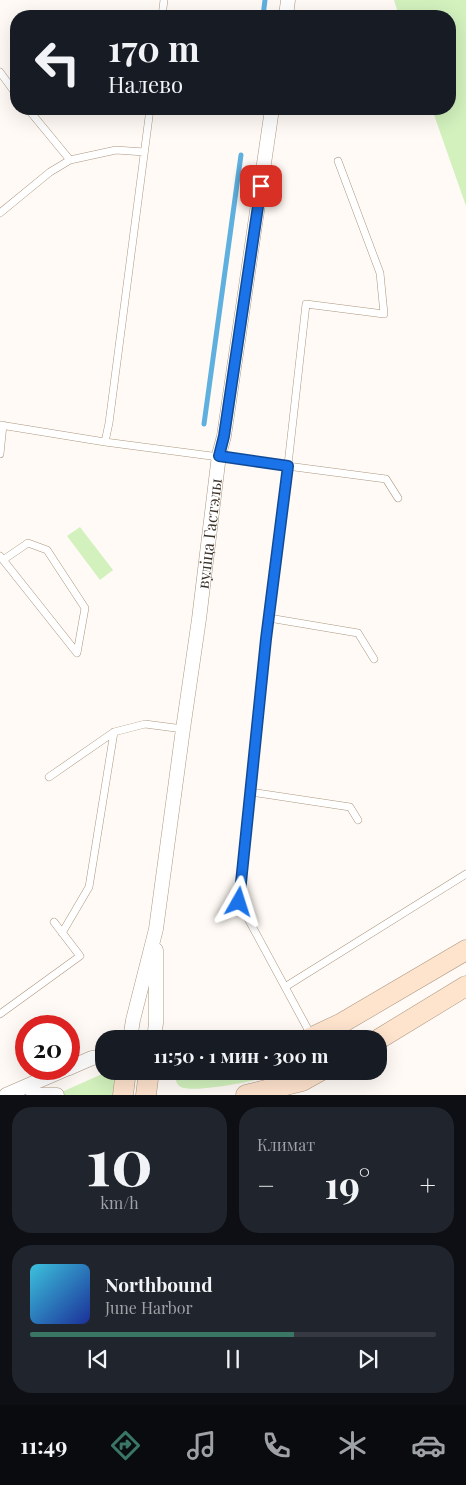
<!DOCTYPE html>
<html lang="ru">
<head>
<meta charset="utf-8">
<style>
  body { margin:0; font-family:"Playfair Display",serif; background:#20242c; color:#f1f3f6; height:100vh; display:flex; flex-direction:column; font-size:19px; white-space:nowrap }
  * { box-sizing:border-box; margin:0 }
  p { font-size:16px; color:#9ea1a6 }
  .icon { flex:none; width:28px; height:28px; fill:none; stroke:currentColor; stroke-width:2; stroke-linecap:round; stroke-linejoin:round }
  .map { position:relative; height:1095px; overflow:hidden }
  .details { display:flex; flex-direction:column; gap:12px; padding:12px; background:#0d0f14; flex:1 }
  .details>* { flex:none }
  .hud { position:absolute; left:10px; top:10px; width:446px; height:105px; border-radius:20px; box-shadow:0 5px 20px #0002; background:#171b24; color:#f1f3f6; overflow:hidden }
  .speed { position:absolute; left:15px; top:1015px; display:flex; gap:10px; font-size:25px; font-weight:700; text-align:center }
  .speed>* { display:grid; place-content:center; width:65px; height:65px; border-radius:50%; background:#171b24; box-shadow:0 5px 20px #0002; line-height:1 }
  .speed .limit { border:8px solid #d22; background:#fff; color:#111 }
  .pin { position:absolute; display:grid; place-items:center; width:42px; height:42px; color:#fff; margin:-21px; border-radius:10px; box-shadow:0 2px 8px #0006 }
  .me { position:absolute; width:55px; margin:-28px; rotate:6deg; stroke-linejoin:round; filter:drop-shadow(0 0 4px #0008) }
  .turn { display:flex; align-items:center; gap:18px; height:105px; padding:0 15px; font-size:22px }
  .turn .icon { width:65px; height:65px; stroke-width:2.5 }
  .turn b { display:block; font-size:35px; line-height:42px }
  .big { font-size:38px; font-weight:700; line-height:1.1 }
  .details .widget { flex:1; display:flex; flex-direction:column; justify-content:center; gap:8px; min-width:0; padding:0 18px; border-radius:20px; background:#20242c }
  .details .dial { align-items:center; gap:0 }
  .dial b { font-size:65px; line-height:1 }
  .song { display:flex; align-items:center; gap:15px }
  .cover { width:60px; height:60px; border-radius:8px; background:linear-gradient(135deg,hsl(190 70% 55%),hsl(230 70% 35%)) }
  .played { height:5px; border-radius:2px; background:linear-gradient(90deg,#397764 65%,#363941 65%) }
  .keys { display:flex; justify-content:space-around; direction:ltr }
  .heat { display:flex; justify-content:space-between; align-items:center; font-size:28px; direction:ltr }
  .details .tiles { flex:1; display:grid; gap:12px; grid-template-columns:1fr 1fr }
  .widget:last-child { grid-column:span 2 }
  .trip { position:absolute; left:95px; top:1030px; width:292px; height:50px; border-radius:20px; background:#171b24; box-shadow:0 5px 20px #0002; font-weight:700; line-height:50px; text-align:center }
  .dock { display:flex; height:80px; justify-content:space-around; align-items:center; background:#090b0e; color:#9ea1a6 }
  .dock .icon { width:35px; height:35px }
  .dock .selected { color:#397764 }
  .dock b { font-size:22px; color:#f1f3f6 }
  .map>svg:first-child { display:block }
  .green { fill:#d2f1bd }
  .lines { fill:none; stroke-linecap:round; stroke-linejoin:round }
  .stream { stroke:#60b0df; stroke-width:5 }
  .lane-casing { stroke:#ac9780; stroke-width:8 }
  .street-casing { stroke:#ac9780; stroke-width:15 }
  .secondary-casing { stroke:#ac9780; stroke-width:21 }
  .lane { stroke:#fff; stroke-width:7 }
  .street { stroke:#fff; stroke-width:14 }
  .secondary { stroke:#fee3cd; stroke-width:20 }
  .route-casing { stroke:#114b97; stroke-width:12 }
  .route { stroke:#1a73e8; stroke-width:9 }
  .labels { text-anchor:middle; stroke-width:5; stroke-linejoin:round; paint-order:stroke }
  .street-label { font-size:16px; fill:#3a3128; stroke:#fffaf5 }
</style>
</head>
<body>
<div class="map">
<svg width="466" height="1095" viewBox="0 0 466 1095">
  <rect width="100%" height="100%" fill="#fffaf5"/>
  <path class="green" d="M394,0H466V206L432,109H450V16H399Z
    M80,527L113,570L100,580L67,536Z
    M109,1071H125L122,1095H55Z
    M178,1071H280C270,1080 197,1092 184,1088C178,1087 176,1082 175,1077Z"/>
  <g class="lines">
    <path class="stream" d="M263,16L265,0
      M204,424L241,155"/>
    <g class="lane-casing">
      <path id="lane" d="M162,16L164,0
        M0,72L16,94
        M28,109L70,160
        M150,109L109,423L105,442L386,479L398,498
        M0,213L50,172L70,160L116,150L144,152
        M0,425L105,442
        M0,454L3,425
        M0,556L77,653L85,608L47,550L28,543L3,560
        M269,618L358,633L374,659
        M49,777L114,732L145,724L183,729
        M251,792L350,807L358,820
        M62,933L89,887L114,732
        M285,987L466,874
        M0,1014L80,956L54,922
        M311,1035L239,902L266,639L282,518L306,304L384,314L380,273L338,161"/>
    </g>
    <g class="street-casing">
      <g id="street">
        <path d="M286,16L288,0"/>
        <path id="s1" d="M130,1039L133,1020L156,929L183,729L199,619L219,455L224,436L272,109"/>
        <path d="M154,1039L156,1023V950"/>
        <path d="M69,1068L92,1058L104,1057"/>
        <path d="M6,1095L66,1069"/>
        <path d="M33,1095H57"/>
      </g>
    </g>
    <g class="secondary-casing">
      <path id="secondary" d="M308,1039L340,1024L466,950
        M379,1039L466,986
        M123,1095L126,1071
        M146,1095L149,1071
        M246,1095L302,1081L320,1071"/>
    </g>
    <use href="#lane" class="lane"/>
    <use href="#street" class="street"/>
    <use href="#secondary" class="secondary"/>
  </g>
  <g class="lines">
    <g class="route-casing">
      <path id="route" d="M239,902L266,639L288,466L219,456L224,436L261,186"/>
    </g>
    <use href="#route" class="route"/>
  </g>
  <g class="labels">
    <g class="street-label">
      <text dy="6" stroke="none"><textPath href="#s1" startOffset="512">вуліца Гастэлы</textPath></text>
    </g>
  </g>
</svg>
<div class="speed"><div class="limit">20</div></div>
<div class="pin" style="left:261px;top:186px;background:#d93025"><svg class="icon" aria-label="arrive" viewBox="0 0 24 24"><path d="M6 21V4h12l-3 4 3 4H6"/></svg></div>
<svg class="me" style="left:239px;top:902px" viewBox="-20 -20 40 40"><path d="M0-17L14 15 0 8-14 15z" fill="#1a73e8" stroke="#fff" stroke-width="4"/></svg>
<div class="trip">11:50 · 1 мин · 300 m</div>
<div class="hud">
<div class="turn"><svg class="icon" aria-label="left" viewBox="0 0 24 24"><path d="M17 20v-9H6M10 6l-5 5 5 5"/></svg><div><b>170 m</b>Налево</div></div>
</div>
</div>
<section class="details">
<div class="tiles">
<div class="widget dial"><b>10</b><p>km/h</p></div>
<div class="widget"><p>Климат</p>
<div class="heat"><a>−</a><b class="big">19°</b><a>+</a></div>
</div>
<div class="widget">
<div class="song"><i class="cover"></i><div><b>Northbound</b><p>June Harbor</p></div></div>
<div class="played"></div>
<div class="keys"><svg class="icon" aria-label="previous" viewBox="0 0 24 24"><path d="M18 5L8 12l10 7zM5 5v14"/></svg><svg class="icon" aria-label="pause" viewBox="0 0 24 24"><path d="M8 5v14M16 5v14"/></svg><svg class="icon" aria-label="next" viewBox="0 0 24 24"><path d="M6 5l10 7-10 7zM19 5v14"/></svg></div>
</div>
</div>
</section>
<nav class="dock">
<b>11:49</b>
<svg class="icon selected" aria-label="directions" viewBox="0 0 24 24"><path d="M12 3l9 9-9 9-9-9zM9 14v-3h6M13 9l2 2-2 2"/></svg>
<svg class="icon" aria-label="music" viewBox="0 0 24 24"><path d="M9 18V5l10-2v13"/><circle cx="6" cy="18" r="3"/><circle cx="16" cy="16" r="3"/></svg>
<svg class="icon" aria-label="phone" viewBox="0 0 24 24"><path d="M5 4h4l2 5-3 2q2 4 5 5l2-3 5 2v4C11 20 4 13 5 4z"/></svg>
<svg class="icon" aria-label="climate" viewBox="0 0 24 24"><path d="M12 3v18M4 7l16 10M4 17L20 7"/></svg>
<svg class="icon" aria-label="car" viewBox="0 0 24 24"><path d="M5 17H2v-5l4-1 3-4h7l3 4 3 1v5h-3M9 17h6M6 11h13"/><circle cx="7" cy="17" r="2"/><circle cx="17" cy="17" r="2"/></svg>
</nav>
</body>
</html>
